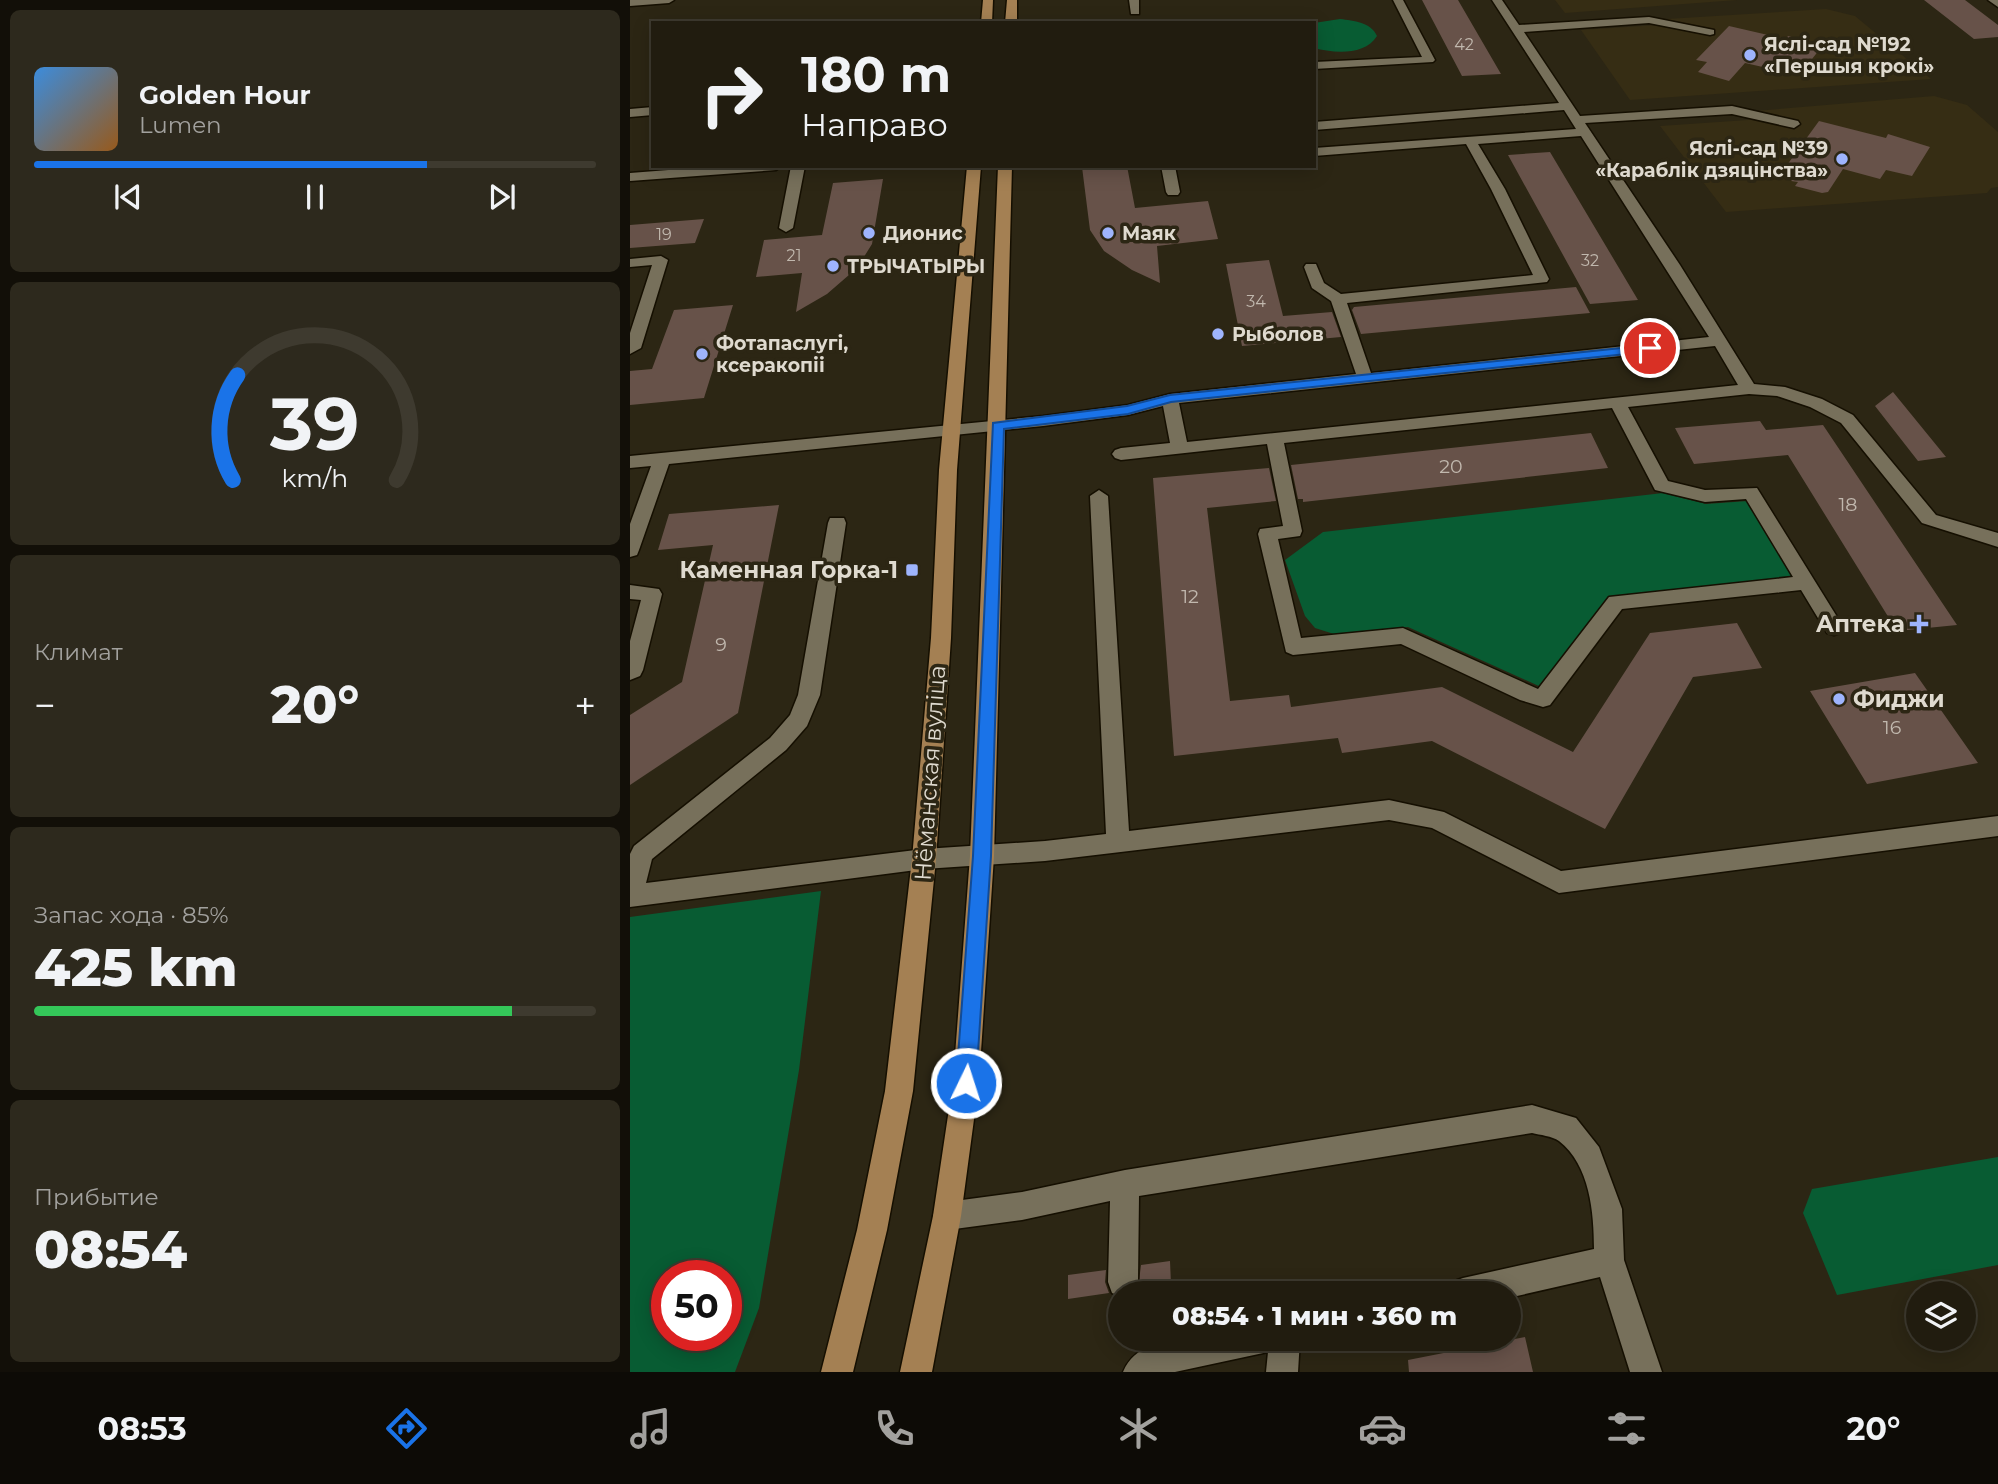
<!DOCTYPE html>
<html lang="ru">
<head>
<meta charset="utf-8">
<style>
  body { margin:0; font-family:Montserrat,sans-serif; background:#2d291d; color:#f1f3f6; height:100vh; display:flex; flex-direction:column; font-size:26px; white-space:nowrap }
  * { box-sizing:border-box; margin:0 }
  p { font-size:23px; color:#a2a19e }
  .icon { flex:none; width:38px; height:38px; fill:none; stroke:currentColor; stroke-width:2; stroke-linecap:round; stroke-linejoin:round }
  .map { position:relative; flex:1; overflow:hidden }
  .details { display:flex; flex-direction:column; gap:10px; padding:10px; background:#120f08; width:630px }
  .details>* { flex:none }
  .banner { position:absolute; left:21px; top:21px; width:665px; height:147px; border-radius:0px; box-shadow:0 4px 18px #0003,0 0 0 2px #3e3a2f; background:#211c0f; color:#f1f3f6; overflow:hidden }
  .tools { position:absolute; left:1276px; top:1281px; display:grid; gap:14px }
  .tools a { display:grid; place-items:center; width:70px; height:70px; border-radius:50%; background:#211c0f; box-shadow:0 4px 18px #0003,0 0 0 2px #3e3a2f; font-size:35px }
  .speed { position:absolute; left:21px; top:1260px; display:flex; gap:14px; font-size:35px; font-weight:700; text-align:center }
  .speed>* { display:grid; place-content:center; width:91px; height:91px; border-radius:50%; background:#211c0f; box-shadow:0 4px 18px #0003,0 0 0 2px #3e3a2f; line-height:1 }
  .speed .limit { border:10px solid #d22; background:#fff; color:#111 }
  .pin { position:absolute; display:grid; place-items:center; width:60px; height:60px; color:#fff; margin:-30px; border:4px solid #fff; border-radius:50%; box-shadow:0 2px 7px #0007 }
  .me { position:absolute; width:77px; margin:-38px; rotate:4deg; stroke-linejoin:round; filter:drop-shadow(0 0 5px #0008) }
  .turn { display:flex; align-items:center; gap:24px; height:147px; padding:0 35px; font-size:32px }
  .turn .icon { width:91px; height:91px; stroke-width:2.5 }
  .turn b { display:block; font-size:49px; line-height:60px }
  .big { font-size:52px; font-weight:800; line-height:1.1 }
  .details .tile { flex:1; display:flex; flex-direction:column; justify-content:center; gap:10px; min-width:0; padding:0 24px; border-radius:10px; background:#2d291d }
  .details .dial { align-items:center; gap:0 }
  .dial svg { height:182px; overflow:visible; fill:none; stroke:#3e3a2f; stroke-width:7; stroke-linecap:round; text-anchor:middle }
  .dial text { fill:#f1f3f6; stroke:none }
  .song { display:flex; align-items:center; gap:21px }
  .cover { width:84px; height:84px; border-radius:10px; background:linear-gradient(135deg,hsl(210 70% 55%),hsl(30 70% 35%)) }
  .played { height:7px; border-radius:4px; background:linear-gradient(90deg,#1a73e8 70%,#3e3a2f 70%) }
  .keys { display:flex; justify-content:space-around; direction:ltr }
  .heat { display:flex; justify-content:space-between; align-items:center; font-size:38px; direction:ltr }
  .charge { height:10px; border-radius:5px; background:linear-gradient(90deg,#34c759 85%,#3e3a2f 0) }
  .trip { position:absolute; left:478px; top:1281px; width:413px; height:70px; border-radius:35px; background:#211c0f; box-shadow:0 4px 18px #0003,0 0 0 2px #3e3a2f; font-weight:800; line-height:70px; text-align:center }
  .menu { display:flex; height:112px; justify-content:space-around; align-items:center; background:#0d0b06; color:#a2a19e }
  .menu .icon { width:49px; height:49px }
  .menu .active { color:#1a73e8 }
  .menu b { font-size:32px; color:#f1f3f6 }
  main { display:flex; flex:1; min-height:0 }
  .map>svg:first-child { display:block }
  .built { fill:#362d14 }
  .green { fill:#085c33; fill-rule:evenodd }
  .building { fill:#675249 }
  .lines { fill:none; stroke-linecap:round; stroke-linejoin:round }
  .minor-casing { stroke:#150f01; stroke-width:3 }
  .major-casing { stroke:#150f01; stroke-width:3 }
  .minor { fill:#77705b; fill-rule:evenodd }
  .major { fill:#a48053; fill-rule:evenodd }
  .route { fill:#1a73e8; stroke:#114b97; stroke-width:2 }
  .poi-dot { fill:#9eb4fd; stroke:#2c2614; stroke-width:2.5 }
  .labels { text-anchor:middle; stroke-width:7; stroke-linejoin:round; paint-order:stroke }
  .far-number-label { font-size:16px; fill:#c1b8ae }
  .far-poi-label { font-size:19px; font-weight:bold; fill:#dfdacf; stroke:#2c2614; text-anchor:start }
  .number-label { font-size:19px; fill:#c1b8ae }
  .poi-label { font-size:23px; font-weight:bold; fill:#dfdacf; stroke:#2c2614; text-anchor:end }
  .street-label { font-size:23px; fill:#dfdacf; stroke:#2c2614 }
</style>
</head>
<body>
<main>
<section class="details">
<div class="tile">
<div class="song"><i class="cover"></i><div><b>Golden Hour</b><p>Lumen</p></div></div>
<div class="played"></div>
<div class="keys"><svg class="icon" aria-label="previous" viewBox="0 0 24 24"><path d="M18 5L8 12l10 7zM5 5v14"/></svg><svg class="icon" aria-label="pause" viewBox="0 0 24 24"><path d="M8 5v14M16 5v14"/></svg><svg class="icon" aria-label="next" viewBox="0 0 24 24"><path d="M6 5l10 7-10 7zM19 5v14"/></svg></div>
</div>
<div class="tile dial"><svg viewBox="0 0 100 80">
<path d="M14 69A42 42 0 1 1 86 69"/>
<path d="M14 69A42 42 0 0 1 16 23" stroke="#1a73e8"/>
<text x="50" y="56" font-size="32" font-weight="700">39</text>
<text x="50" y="72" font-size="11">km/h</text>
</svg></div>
<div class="tile"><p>Климат</p>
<div class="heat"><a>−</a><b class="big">20°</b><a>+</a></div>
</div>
<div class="tile"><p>Запас хода · 85%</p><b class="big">425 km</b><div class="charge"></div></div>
<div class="tile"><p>Прибытие</p><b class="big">08:54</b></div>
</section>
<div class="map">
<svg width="1368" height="1372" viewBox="0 0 1368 1372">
  <rect width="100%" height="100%" fill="#2c2614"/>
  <path class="built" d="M925,0H1107L935,13Z
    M1196,9L1225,16L1301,79L1000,100L951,30L1027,25L1037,19Z
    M1304,96L1337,105L1368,132V187L1361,188L1357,193L1096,212L1030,126L1118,120L1125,111Z"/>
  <path class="green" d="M710,19C724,21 741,22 747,36C735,56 703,53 684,48V23Z
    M1033,493L1076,504L1118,501L1165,579L981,597L911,687L778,627L704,634L685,628L675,616L655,560L693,532Z
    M191,891L169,1070L129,1308L105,1372H0V917ZM37,1276H96V1335H37Z
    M1368,1157V1265L1207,1295L1173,1213L1182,1189Z"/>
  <path class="building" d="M792,0H828L871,74L832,76Z
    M1294,0H1335L1368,25V37L1344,39Z
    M1099,26L1156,39L1158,36L1193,45L1175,68L1152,63L1146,70L1115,63L1099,81L1068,72L1077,62L1066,60Z
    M1189,121L1256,138L1258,134L1300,147L1282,176L1256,170L1250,179L1213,169L1198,192L1192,193L1165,186L1168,182L1161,181L1170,168L1157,165Z
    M920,152L1008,300L960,304L878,155Z
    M497,166L505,208L578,201L588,239L527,246L530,283L502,270L474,251L460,230L452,167Z
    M253,179L242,244L227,268L197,294L166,312L172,273L126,277L134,240L192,235L203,183Z
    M74,219L65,243L0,248V225Z
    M639,260L653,316L702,312L711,337L612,346L596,264Z
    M946,287L960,313L731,334L722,310L724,307Z
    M103,305L74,398L0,405V371L22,369L44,310Z
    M1263,392L1316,457L1288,461L1245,406Z
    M1130,421L1136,430L1193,425L1327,625L1267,631L1158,455L1064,464L1045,428Z
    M961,433L978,468L673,502V499H668L661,465Z
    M639,468L646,501L577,508L600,701L659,695L661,707L812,687L943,752L1020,633L1107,623L1132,668L1063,677L975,829L802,741L712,753L708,738L544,756L523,478Z
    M149,505L108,713L0,785V715L52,682L83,545L28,550L39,514Z
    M1285,673L1348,763L1237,784L1180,691Z
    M540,1261L541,1284L508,1289L511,1265Z
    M476,1270L475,1282L479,1293L438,1299V1275Z
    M895,1337L903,1372H779L778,1360Z"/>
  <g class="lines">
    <g class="minor-casing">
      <path id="minor" d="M0,0H44L39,3L0,6Z
        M499,0H509V14H501Z
        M763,0H773L805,60L803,62L684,69V62L792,57Z
        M862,0H872L889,25L1019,17L1084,30V34L1080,35L1019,23L894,32L950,116L1102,106L1168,121L1170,124L1164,128L1102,114L955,123L1050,265L1124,384L1155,387L1192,399L1223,415L1306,515L1368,533V547L1292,523L1211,423L1180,407L1147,396L1119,394L998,407L1038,481L1075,490L1127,488L1214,628L1211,633L1204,635L1197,633L1171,590L992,609L920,705L913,707L890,700L771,644L663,655L656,652L628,534L630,529L653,526L637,444L491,460L485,458L482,454L485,450L491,448L540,443L533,406L498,415L413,426L39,464L9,550L7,555L0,557V524L21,466L0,468V456L413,416L498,405L540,394L726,374L701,301L682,288L674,267L676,264H686L694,283L711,294L903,275L861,189L836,144L684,156V148L946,129L934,110L684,130V122L929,103ZM951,136L1079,337L741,373L717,303L917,282L919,279L875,189L848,144ZM1085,346L1108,385L557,442L549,403ZM982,408L1025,490L1075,502L1116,499L1163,577L979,597L908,689L773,628L671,638L648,539L670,536L672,531L654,443Z
        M1358,0H1368V7Z
        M23,107V115L0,117V109Z
        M90,166H152L146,170L0,181V173Z
        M161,166H175L163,228L156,232L149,228Z
        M531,166H545L550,192L548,195H538L536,192Z
        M31,256L38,260L11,348L0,354V333L22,265L0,267V259Z
        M469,490L478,496L499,831L759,800L814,812L931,871L1368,816V836L929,893L802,828L759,820L415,861L294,869L0,907V854L4,846L140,738L160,715L168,695L198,523L200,518H214L216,523L190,695L177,726L156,750L22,859L16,883L294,849L415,841L476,834L460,496Z
        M0,585L29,589L32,594L13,670L10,676L0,680V641L11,600L0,599Z
        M902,1105L946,1118L969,1147L992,1209L994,1260L1032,1372H1000L970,1277L878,1298V1293H818L822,1282L833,1278L964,1249C964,1213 960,1165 929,1141C922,1136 910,1135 902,1133L509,1196L508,1282L504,1293H490V1296L482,1293L478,1282L480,1201L392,1220L317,1230L307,1226L303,1216L307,1206L317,1202L392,1192L495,1170Z
        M556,1339H670L668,1372H636L638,1352L545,1372H493C505,1344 530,1344 556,1339Z"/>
    </g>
    <g class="major-casing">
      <path id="major" d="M353,0H363L362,23H351Z
        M377,0H387V23H375Z
        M337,166H351L327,470L321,638L306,859L283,1091L257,1230L223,1372H191L227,1230L255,1091L282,859L301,638L309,470Z
        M368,166H382L364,856L349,1082L331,1216L302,1372H270L303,1216L323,1082L340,856Z"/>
    </g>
    <use href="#minor" class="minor"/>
    <use href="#major" class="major"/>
  </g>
  <path class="route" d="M1020,345L1026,348L1025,351L541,402L498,414L374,429L361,856L346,1083L343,1090L336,1093L329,1090L326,1083L343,856L363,423L497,406L540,395Z"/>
  <g class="poi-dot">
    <circle cx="1120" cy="55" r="7"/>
    <circle cx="1212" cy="159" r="7"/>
    <circle cx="239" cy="233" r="7"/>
    <circle cx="478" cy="233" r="7"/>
    <circle cx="203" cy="266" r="7"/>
    <circle cx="588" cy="334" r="7"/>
    <circle cx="72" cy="354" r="7"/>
    <rect x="275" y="563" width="14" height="14" rx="3.5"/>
    <path d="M1285.5 613.5h7v7h7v7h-7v7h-7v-7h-7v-7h7z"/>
    <circle cx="1209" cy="699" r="7"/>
  </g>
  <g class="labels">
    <g class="far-number-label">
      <text x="834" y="50">42</text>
      <text x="34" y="240">19</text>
      <text x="164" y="261">21</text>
      <text x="960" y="266">32</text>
      <text x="626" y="307">34</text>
    </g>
    <g class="far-poi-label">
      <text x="1134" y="51">Яслі-сад №192<tspan x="1134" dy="22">«Першыя крокі»</tspan></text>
      <text x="1198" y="155" text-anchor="end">Яслі-сад №39<tspan x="1198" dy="22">«Караблік дзяцінства»</tspan></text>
      <text x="253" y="240">Дионис</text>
      <text x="492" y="240">Маяк</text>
      <text x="217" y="273">ТРЫЧАТЫРЫ</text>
      <text x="602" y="341">Рыболов</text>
      <text x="86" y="350">Фотапаслугі,<tspan x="86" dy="22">ксеракопіі</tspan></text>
    </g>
    <g class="number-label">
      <text x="821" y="473">20</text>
      <text x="1218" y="511">18</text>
      <text x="560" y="603">12</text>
      <text x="91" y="651">9</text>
      <text x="1262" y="734">16</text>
    </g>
    <g class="poi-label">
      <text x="268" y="578">Каменная Горка-1</text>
      <text x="1275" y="632">Аптека</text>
      <text x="1223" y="707" text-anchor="start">Фиджи</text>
    </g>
    <g class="street-label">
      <text transform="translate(300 773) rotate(-86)" y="8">Нёманская вуліца</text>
    </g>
  </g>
</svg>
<div class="tools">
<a><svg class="icon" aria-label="layers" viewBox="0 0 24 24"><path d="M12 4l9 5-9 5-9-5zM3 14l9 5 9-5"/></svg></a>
</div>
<div class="speed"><div class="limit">50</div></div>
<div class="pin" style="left:1020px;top:348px;background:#d93025"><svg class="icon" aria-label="arrive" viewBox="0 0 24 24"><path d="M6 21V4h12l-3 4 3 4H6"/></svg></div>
<svg class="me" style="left:336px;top:1083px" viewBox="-20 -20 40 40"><circle r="17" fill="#1a73e8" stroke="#fff" stroke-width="3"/><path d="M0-11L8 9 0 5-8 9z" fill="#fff"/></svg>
<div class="trip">08:54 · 1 мин · 360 m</div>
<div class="banner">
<div class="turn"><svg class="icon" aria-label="right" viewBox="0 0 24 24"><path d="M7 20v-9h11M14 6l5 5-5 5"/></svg><div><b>180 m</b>Направо</div></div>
</div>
</div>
</main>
<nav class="menu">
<b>08:53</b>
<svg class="icon active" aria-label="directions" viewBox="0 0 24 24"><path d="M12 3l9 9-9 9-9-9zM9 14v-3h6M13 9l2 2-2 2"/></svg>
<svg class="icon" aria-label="music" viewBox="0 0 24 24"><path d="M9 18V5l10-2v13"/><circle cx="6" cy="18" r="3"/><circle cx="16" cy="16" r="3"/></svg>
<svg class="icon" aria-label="phone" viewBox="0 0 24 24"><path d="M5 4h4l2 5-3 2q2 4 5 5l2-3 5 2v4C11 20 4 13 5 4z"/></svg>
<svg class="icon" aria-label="climate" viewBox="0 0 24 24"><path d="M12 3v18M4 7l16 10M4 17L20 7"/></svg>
<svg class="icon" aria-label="car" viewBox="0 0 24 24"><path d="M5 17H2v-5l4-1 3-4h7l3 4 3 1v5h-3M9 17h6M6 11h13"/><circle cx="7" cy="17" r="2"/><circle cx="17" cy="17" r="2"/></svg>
<svg class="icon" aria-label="filters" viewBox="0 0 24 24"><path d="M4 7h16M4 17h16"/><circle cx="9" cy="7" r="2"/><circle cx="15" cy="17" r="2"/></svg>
<b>20°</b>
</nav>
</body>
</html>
